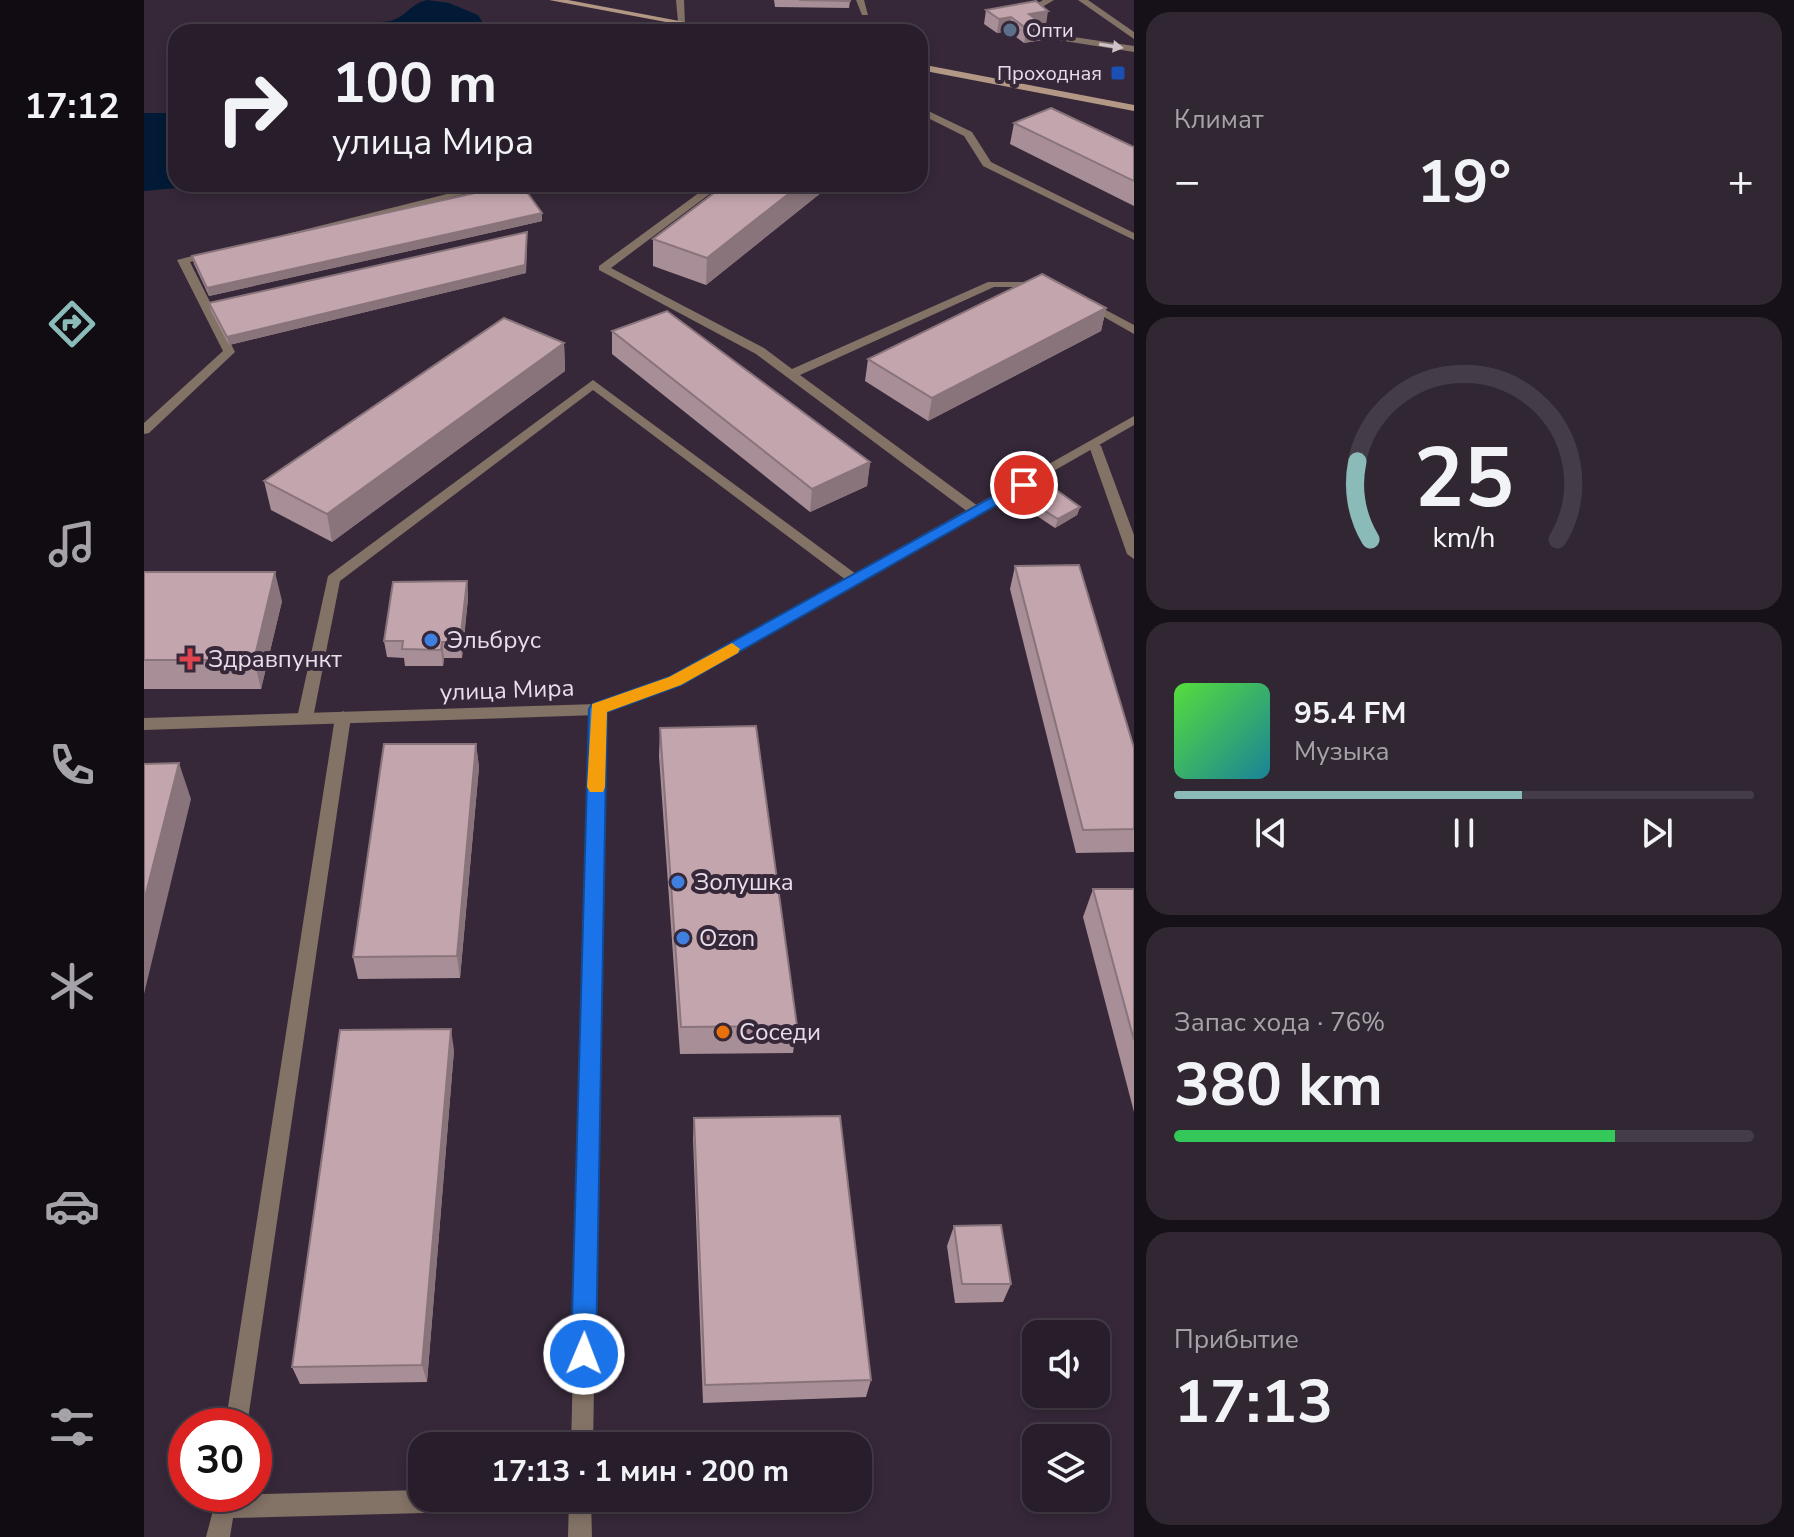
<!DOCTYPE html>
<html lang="ru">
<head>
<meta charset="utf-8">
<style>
  body { margin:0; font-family:"Nunito Sans",sans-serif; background:#302733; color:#f1f3f6; height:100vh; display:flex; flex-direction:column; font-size:30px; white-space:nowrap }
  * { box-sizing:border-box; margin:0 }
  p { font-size:26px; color:#a5a2a9 }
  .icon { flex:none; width:44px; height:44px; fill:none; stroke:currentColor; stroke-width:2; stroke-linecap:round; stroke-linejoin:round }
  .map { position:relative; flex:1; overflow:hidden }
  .sheet { display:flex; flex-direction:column; gap:12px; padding:12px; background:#161018; width:660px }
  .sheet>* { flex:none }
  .banner { position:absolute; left:24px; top:24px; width:760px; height:168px; border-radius:24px; box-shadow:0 4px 12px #0003,0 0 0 2px #443c47; background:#281e2b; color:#f1f3f6; overflow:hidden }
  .controls { position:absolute; left:878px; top:1320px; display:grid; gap:16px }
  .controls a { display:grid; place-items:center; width:88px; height:88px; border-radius:16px; background:#281e2b; box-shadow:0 4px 12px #0003,0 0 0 2px #443c47; font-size:40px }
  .speed { position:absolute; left:24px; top:1408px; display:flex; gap:16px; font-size:40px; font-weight:700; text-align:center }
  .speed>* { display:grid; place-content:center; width:104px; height:104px; border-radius:50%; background:#281e2b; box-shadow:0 4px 12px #0003,0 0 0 2px #443c47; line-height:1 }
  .speed .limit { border:12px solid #d22; background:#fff; color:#111 }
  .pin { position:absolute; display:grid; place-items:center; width:68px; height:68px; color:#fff; margin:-34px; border:4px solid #fff; border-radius:50%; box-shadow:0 2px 8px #0007 }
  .me { position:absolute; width:88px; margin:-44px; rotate:1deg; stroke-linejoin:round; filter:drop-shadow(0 0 6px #0008) }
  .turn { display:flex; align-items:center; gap:28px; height:168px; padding:0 32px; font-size:36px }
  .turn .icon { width:104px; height:104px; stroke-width:2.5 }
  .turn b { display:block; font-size:56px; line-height:68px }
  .big { font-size:60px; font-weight:700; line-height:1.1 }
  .sheet .card { flex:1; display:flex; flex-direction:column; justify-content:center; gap:12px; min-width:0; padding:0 28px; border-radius:24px; background:#302733 }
  .sheet .dial { align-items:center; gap:0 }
  .dial svg { height:208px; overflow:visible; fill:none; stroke:#443c47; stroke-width:7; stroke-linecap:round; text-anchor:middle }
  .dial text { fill:#f1f3f6; stroke:none }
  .song { display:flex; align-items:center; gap:24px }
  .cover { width:96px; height:96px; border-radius:12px; background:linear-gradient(135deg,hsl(110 70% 55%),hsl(190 70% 35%)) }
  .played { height:8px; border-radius:4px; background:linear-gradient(90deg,#8bbbb9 60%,#443c47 60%) }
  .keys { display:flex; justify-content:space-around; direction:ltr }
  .heat { display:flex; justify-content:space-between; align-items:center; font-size:44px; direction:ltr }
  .charge { height:12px; border-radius:6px; background:linear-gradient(90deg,#34c759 76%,#443c47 0) }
  .trip { position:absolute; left:264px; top:1432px; width:464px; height:80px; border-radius:24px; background:#281e2b; box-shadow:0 4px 12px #0003,0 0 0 2px #443c47; font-weight:700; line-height:80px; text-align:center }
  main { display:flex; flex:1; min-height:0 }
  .tab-bar { display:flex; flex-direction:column; width:144px; justify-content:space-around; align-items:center; background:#100c11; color:#a5a2a9 }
  .tab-bar .icon { width:56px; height:56px }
  .tab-bar .selected { color:#8bbbb9 }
  .tab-bar b { font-size:36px; color:#f1f3f6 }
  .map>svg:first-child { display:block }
  .water { fill:#031a36 }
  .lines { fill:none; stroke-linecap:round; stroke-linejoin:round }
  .service { fill:#837266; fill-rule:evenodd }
  .minor { fill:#837266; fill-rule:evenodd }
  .tertiary { fill:#837266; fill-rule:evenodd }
  .secondary { fill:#b39885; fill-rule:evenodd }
  .wall { fill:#a88e96 }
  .shaded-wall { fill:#88747a }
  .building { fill:#c3a5ae; stroke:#88747a; stroke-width:2 }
  .oneway { fill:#cec3c8 }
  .route { fill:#1a73e8; stroke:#114b97; stroke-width:2 }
  .slow { fill:#f59e0b }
  .service-dot { fill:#5c6f8a; stroke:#362839; stroke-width:3 }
  .transit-dot { fill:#1a4fb4; stroke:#362839; stroke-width:3 }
  .shop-dot { fill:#3f7fe0; stroke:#362839; stroke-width:3 }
  .health-dot { fill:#e0444e; stroke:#362839; stroke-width:3 }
  .food-dot { fill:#e8710a; stroke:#362839; stroke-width:3 }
  .labels { text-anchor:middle; stroke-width:8; stroke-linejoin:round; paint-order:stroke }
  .far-poi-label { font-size:20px; fill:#e7dee9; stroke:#362839; text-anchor:start }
  .poi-label { font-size:24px; fill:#e7dee9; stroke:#362839; text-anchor:start }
  .street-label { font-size:24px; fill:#e7dee9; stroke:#362839 }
</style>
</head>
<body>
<main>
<nav class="tab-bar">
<b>17:12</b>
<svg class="icon selected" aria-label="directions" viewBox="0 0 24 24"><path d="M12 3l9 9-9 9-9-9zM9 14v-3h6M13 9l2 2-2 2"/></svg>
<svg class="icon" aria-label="music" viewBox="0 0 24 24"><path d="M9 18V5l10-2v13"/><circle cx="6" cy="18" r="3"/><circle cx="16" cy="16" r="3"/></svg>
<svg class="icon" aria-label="phone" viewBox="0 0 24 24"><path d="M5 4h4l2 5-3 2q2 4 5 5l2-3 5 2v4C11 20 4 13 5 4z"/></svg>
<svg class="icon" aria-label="climate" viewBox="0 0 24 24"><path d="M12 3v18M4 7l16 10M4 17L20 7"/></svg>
<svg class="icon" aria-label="car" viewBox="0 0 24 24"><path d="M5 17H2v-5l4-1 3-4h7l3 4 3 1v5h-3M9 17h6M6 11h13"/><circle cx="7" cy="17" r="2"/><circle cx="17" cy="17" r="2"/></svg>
<svg class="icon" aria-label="filters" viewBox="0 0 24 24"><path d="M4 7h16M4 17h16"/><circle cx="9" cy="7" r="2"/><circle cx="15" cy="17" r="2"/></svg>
</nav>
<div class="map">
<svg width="990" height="1537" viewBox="0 0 990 1537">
  <rect width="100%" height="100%" fill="#362839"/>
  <path class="water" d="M283,0L305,3L334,15L344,32H141C153,30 166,26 178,25C199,23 225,24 246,21C261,18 267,3 283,0Z
    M0,113H32V184H76L0,191Z"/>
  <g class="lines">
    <path class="service" d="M532,0H540L541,24L534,22Z
      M712,0H720L724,15H718Z
      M899,0H910L883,16L876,14Z
      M892,24L916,35L990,46V52L914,40L889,29V25Z
      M776,107L828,132L847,162L990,233V240L839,166L820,136L776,114Z
      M343,184H361L148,237L143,234Z
      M567,184H579L467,268L620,348L648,369L844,282H904L906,284L900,287H850L656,375L838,509V515H828L612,354L455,270V266Z
      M67,251L73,254L71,256L46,262L91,352L5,433L0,434V423L79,351L33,260Z
      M943,300L990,325V334L939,305L937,303Z
      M449,380L716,577L718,580L716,583H706L449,390L196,581L169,718L166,722H156L153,718L184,576Z
      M199,711L207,717L103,1426H81L191,717Z
      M278,1490V1498H446L443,1506L435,1509L89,1518L86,1537H62L72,1499L80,1495Z"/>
    <path class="minor" d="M951,442L957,446L990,535V559L983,554L945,446Z
      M454,703L462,709L449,1446H427L446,709Z
      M425,1498H447L448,1537H424Z"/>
    <path class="tertiary" d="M934,0H944L990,32V39Z
      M990,416V425L536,685L454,715L0,730V718L453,704L526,677Z"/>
    <path class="secondary" d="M405,0H424L594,32H575Z
      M776,64L990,105V111L776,70Z"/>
  </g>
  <path class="wall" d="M630,0H706V1L705,8L631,7Z
    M842,10L902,25H900L901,26L898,40L880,43L864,31L853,33L840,24Z
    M870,123L990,147V206L866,144Z
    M582,184H688L562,285L509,266V239Z
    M398,213V221L65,296L50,264L48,256Z
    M383,232L382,273L85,345L67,311L65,303Z
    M962,308L957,331L784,421L721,381L724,359Z
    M468,331L726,462L723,486L666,512L468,354Z
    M420,343L421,371L188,542L127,510L120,481Z
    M886,502L936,507L933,515L911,528L884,510Z
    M871,566L990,748V852L932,853L866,589Z
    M0,572L138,601L117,689H0Z
    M323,581L324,598L318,658H300L299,666H261L260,658L243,657L240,641Z
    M516,728L653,1026L649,1053L536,1054L515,756Z
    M332,744L335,767L316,978L214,979L209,957Z
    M949,889H990V1112L939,917Z
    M310,1050L283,1382L156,1384L148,1367Z
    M550,1118L727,1380L722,1397L559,1403L549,1139Z
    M810,1226L867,1284L859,1302L811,1303L803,1246Z"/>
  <path class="shaded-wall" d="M904,11L902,25L882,28L885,14Z
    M867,17L864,31L853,33L855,19Z
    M901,26L898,40L880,43L883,29Z
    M657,184H688L562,285L563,258Z
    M398,213V221L65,296L63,288Z
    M383,232L382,273L85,345L83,337Z
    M962,308L957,331L784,421L788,398Z
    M420,343L421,371L188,542L183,514Z
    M726,462L723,486L666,512L668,489Z
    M936,507L933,515L911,528L914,519Z
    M131,572L138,601L117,689L110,660Z
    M323,581L324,598L318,658L316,642Z
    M298,642L300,658L299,666L297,650Z
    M332,744L335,767L316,978L313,956Z
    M35,763L47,799L0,994V901Z
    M307,1029L310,1050L283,1382L278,1365Z"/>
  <path class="building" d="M655,0H706V1Z
    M892,1L904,11L885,14L901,26L883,29L867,17L855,19L842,10Z
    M907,108L990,147V181L870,123Z
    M372,184H377L398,213L63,288L48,256Z
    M582,184H657L563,258L509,239Z
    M383,232L381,265L83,337L65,303Z
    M898,274L962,308L788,398L724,359Z
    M523,311L726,462L668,489L468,331Z
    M360,318L420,343L183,514L120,481Z
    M911,489L936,507L914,519L886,502Z
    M935,565L990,748V829L939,830L871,566Z
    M0,572H131L110,660H0Z
    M323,581L316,642H298L297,650L258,649L259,641H240L249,582Z
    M612,726L653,1026L537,1027L516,728Z
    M240,744H332L313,956L209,957Z
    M35,763L0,901V764Z
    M949,889H990V1040Z
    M307,1029L278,1365L148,1367L196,1030Z
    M696,1116L727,1380L561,1385L550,1118Z
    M857,1225L867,1284H818L810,1226Z"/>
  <defs><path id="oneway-solid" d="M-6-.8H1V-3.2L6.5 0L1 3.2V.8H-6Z" transform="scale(2)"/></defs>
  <use class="oneway" href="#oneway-solid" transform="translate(967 46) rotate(9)"/>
  <path class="route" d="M875,482L888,485L537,685L463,712L452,1354L448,1362L440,1366L431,1362L427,1354L445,709L448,704L525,677Z"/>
  <path class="slow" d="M588,643L596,649L594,653L537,685L463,712L461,787L459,792H446L443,787L448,704L525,677Z"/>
  <circle class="service-dot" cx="866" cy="30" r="8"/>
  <rect class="transit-dot" x="966" y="65" width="16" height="16" rx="4"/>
  <g class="shop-dot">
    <circle cx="287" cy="640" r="8"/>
    <circle cx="534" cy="882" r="8"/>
    <circle cx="539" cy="938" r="8"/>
  </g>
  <path class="health-dot" d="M42 647h8v8h8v8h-8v8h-8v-8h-8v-8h8z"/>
  <circle class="food-dot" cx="579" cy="1032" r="8"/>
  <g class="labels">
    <g class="far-poi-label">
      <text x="882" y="37">Опти</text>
      <text x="958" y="80" text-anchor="end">Проходная</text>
    </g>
    <g class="poi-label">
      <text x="303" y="648">Эльбрус</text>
      <text x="64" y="667">Здравпункт</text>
      <text x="550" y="890">Золушка</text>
      <text x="555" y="946">Ozon</text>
      <text x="595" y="1040">Соседи</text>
    </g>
    <g class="street-label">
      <text transform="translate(363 690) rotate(-2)" y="8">улица Мира</text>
    </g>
  </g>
</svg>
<div class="controls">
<a><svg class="icon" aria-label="sound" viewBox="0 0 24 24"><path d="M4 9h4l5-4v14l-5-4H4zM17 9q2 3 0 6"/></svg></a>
<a><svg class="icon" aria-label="layers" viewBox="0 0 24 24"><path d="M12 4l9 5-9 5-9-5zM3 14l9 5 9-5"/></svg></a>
</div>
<div class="speed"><div class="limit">30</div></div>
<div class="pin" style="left:880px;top:485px;background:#d93025"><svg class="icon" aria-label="arrive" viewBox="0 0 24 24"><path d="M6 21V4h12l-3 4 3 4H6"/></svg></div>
<svg class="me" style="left:440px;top:1354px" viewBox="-20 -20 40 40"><circle r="17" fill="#1a73e8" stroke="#fff" stroke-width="3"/><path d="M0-11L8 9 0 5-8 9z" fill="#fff"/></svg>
<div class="trip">17:13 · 1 мин · 200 m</div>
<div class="banner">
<div class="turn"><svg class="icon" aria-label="right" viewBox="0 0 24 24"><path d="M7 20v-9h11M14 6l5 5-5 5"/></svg><div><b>100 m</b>улица Мира</div></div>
</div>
</div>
<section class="sheet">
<div class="card"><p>Климат</p>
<div class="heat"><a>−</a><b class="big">19°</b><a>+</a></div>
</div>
<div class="card dial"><svg viewBox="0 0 100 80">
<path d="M14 69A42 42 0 1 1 86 69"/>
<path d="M14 69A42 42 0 0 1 9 39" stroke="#8bbbb9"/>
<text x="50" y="56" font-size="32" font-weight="700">25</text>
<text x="50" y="72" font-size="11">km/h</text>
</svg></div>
<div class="card">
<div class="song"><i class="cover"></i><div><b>95.4 FM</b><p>Музыка</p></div></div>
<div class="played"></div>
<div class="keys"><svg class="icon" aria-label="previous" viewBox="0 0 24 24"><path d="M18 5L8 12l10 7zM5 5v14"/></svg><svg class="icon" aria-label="pause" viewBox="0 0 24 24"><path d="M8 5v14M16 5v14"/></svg><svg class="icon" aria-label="next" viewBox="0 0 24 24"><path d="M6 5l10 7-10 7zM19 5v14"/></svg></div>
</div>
<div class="card"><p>Запас хода · 76%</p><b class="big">380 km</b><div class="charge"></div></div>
<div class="card"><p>Прибытие</p><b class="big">17:13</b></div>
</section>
</main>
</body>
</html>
